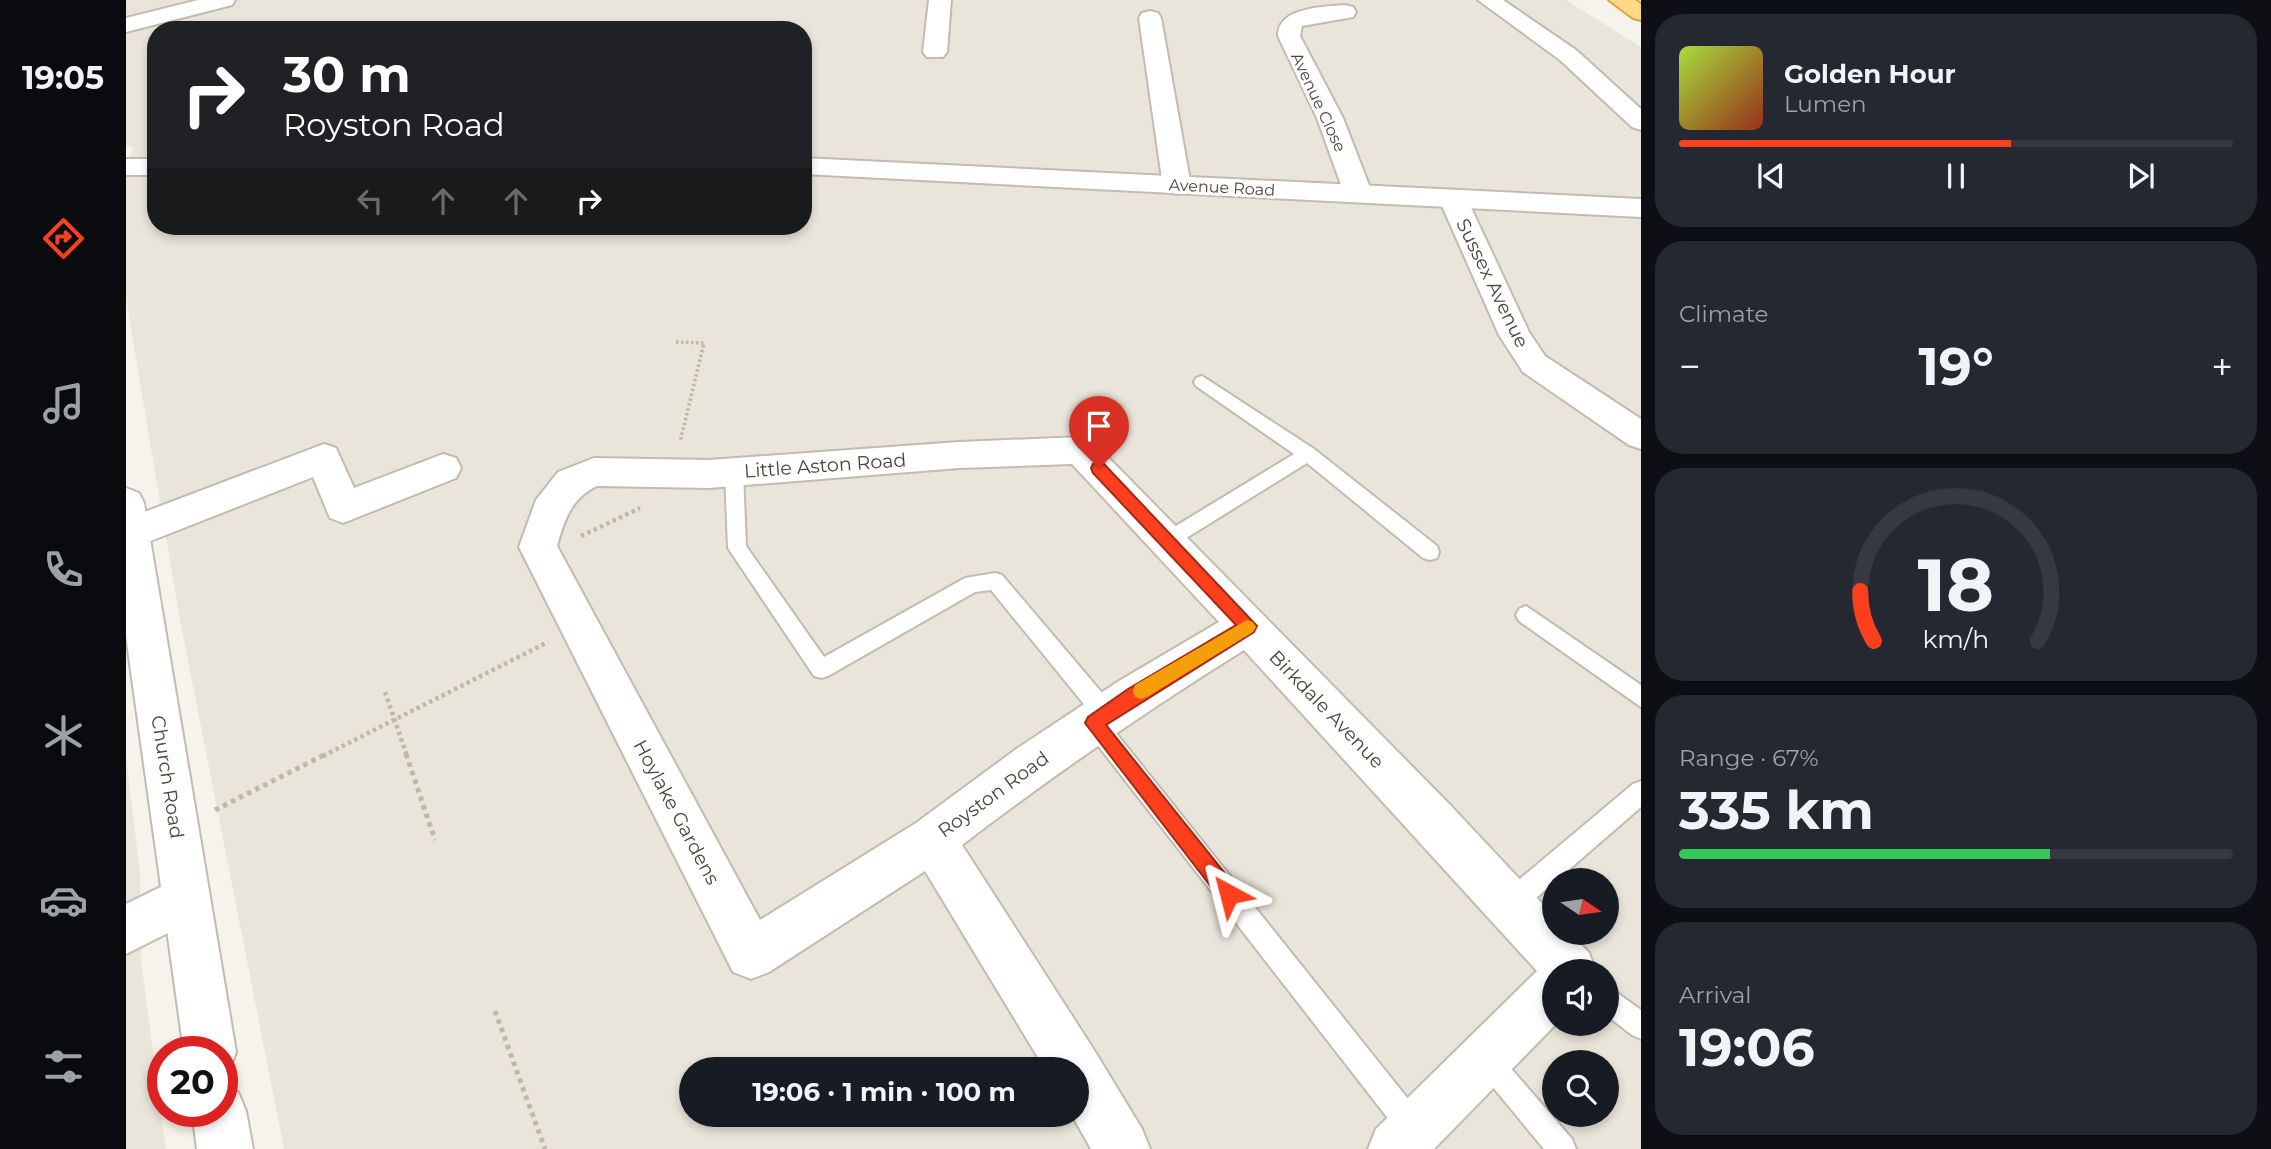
<!DOCTYPE html>
<html lang="en">
<head>
<meta charset="utf-8">
<style>
  body { margin:0; font-family:Montserrat,sans-serif; background:#242831; color:#f1f3f6; height:100vh; display:flex; flex-direction:column; font-size:26px; white-space:nowrap }
  * { box-sizing:border-box; margin:0 }
  p { font-size:23px; color:#9ea1a6 }
  .icon { flex:none; width:38px; height:38px; fill:none; stroke:currentColor; stroke-width:2; stroke-linecap:round; stroke-linejoin:round }
  .map { position:relative; flex:1; overflow:hidden }
  .details { display:flex; flex-direction:column; gap:14px; padding:14px; background:#0d0f14; width:630px }
  .details>* { flex:none }
  .hud { position:absolute; left:21px; top:21px; width:665px; height:214px; border-radius:28px; box-shadow:0 4px 10px #0003; background:#202124; color:#fff; overflow:hidden }
  .needle { width:46px; rotate:103deg }
  .fabs { position:absolute; left:1416px; top:868px; display:grid; gap:14px }
  .fabs a { display:grid; place-items:center; width:77px; height:77px; border-radius:50%; background:#171b24; box-shadow:0 4px 10px #0003; font-size:35px }
  .speed { position:absolute; left:21px; top:1036px; display:flex; gap:14px; font-size:35px; font-weight:700; text-align:center }
  .speed>* { display:grid; place-content:center; width:91px; height:91px; border-radius:50%; background:#171b24; box-shadow:0 4px 10px #0003; line-height:1 }
  .speed .limit { border:10px solid #d22; background:#fff; color:#111 }
  .pin { position:absolute; display:grid; place-items:center; width:60px; height:60px; color:#fff; margin:-72px -30px; border-radius:50% 50% 50% 0; rotate:-45deg; box-shadow:0 0 7px #0007 }
  .pin .icon { rotate:45deg }
  .me { position:absolute; width:77px; margin:-38px; rotate:322deg; stroke-linejoin:round; filter:drop-shadow(0 0 5px #0008) }
  .turn { display:flex; align-items:center; gap:24px; height:147px; padding:0 21px; font-size:32px }
  .turn .icon { width:91px; height:91px; stroke-width:2.5 }
  .turn b { display:block; font-size:49px; line-height:60px }
  .lanes { display:flex; align-items:center; height:66px; padding:0 21px; background:#0003; justify-content:center; gap:35px; direction:ltr }
  .lanes .off { opacity:.35 }
  .big { font-size:52px; font-weight:700; line-height:1.1 }
  .details .tile { flex:1; display:flex; flex-direction:column; justify-content:center; gap:10px; min-width:0; padding:0 24px; border-radius:28px; background:#242831 }
  .details .dial { align-items:center; gap:0 }
  .dial svg { height:182px; overflow:visible; fill:none; stroke:#363941; stroke-width:7; stroke-linecap:round; text-anchor:middle }
  .dial text { fill:#f1f3f6; stroke:none }
  .song { display:flex; align-items:center; gap:21px }
  .cover { width:84px; height:84px; border-radius:10px; background:linear-gradient(135deg,hsl(80 70% 55%),hsl(10 70% 35%)) }
  .played { height:7px; border-radius:4px; background:linear-gradient(90deg,#fc3f1d 60%,#363941 60%) }
  .keys { display:flex; justify-content:space-around; direction:ltr }
  .heat { display:flex; justify-content:space-between; align-items:center; font-size:38px; direction:ltr }
  .charge { height:10px; border-radius:5px; background:linear-gradient(90deg,#34c759 67%,#363941 0) }
  .trip { position:absolute; left:553px; top:1057px; width:410px; height:70px; border-radius:35px; background:#171b24; box-shadow:0 4px 10px #0003; font-weight:700; line-height:70px; text-align:center }
  main { display:flex; flex:1; min-height:0 }
  .tab-bar { display:flex; flex-direction:column; width:126px; justify-content:space-around; align-items:center; background:#090b0e; color:#9ea1a6 }
  .tab-bar .icon { width:49px; height:49px }
  .tab-bar .on { color:#fc3f1d }
  .tab-bar b { font-size:32px; color:#f1f3f6 }
  .map>svg:first-child { display:block }
  .residential { fill:#eae5da; fill-rule:evenodd }
  .lines { fill:none; stroke-linecap:round; stroke-linejoin:round }
  .service-casing { stroke:#c2bbae; stroke-width:4 }
  .minor-casing { stroke:#c2bbae; stroke-width:4 }
  .tertiary-casing { stroke:#c2bbae; stroke-width:4 }
  .trunk-casing { stroke:#e0a43c; stroke-width:4 }
  .path-far2 { stroke:#c4b79f; stroke-width:3.5; stroke-dasharray:2.5 2.5; stroke-linecap:butt }
  .path-far1 { stroke:#c4b79f; stroke-width:4.5; stroke-dasharray:3.5 3.5; stroke-linecap:butt }
  .path { stroke:#c4b79f; stroke-width:5; stroke-dasharray:4.5 4.5; stroke-linecap:butt }
  .service { fill:#fff; fill-rule:evenodd }
  .minor { fill:#fff; fill-rule:evenodd }
  .tertiary { fill:#fff; fill-rule:evenodd }
  .trunk { fill:#ffd985; fill-rule:evenodd }
  .route { fill:#fc3f1d; stroke:#a42913; stroke-width:2 }
  .slow { fill:#f59e0b }
  .labels { text-anchor:middle; stroke-width:6; stroke-linejoin:round; paint-order:stroke }
  .far-street-label { font-size:16px; fill:#4b4439; stroke:#fff }
  .street-label { font-size:19px; fill:#4b4439; stroke:#fff }
</style>
</head>
<body>
<main>
<nav class="tab-bar">
<b>19:05</b>
<svg class="icon on" aria-label="directions" viewBox="0 0 24 24"><path d="M12 3l9 9-9 9-9-9zM9 14v-3h6M13 9l2 2-2 2"/></svg>
<svg class="icon" aria-label="music" viewBox="0 0 24 24"><path d="M9 18V5l10-2v13"/><circle cx="6" cy="18" r="3"/><circle cx="16" cy="16" r="3"/></svg>
<svg class="icon" aria-label="phone" viewBox="0 0 24 24"><path d="M5 4h4l2 5-3 2q2 4 5 5l2-3 5 2v4C11 20 4 13 5 4z"/></svg>
<svg class="icon" aria-label="climate" viewBox="0 0 24 24"><path d="M12 3v18M4 7l16 10M4 17L20 7"/></svg>
<svg class="icon" aria-label="car" viewBox="0 0 24 24"><path d="M5 17H2v-5l4-1 3-4h7l3 4 3 1v5h-3M9 17h6M6 11h13"/><circle cx="7" cy="17" r="2"/><circle cx="17" cy="17" r="2"/></svg>
<svg class="icon" aria-label="filters" viewBox="0 0 24 24"><path d="M4 7h16M4 17h16"/><circle cx="9" cy="7" r="2"/><circle cx="15" cy="17" r="2"/></svg>
</nav>
<div class="map">
<svg width="1515" height="1149" viewBox="0 0 1515 1149">
  <rect width="100%" height="100%" fill="#f6f3ec"/>
  <path class="residential" d="M0,0H1440L1515,47V1149H158L53,615L0,299V166L8,147L0,146ZM30,30H677V226H30ZM1428,880H1480V933H1428ZM1428,971H1480V1024H1428ZM1428,1062H1480V1115H1428ZM565,1069H950V1115H565Z
    M0,756L14,874L15,961L40,1149H0Z"/>
  <g class="lines">
    <g class="service-casing">
      <path id="service" d="M1076,376L1188,449L1311,546L1313,552L1311,558L1304,560L1297,558L1181,463L1049,545L1042,548L1035,545L1033,540L1035,535L1168,454L1070,386L1068,382L1070,378Z
        M608,465L614,467L617,472L620,546L698,657L839,578L869,573L876,575L988,707L991,714L988,721L982,723L1298,1119L1302,1129L1298,1139L1288,1143L1278,1139L960,730L957,723L960,716L966,714L865,590L849,592L702,676L695,678L688,676L602,548L599,472L602,467Z
        M1400,606L1515,685V707L1393,621L1390,615L1393,609Z
        M1515,781V807L1394,912L1385,915L1376,912L1373,903L1376,894L1507,784Z
        M1480,985L1515,1010V1039L1506,1035L1480,1015Z
        M1361,1047L1370,1051L1446,1139L1450,1149H1418L1352,1069L1348,1060L1352,1051Z"/>
    </g>
    <g class="minor-casing">
      <path id="minor" d="M72,0H109L106,5L0,32V18Z
        M803,0H825L821,52L817,57H801L797,52Z
        M1352,0H1377L1450,50L1515,109V130L1506,127L1434,60Z
        M1219,5L1227,7L1230,12L1227,17L1176,26L1174,36L1217,118L1246,193L1242,199L1232,201L1222,199L1218,193L1191,118L1152,36C1152,7 1197,7 1219,5Z
        M1024,11L1032,13L1035,18L1065,186L1061,192L1051,194L1041,192L1037,186L1013,18L1016,13Z
        M1327,191L1337,193L1341,199L1403,332L1419,356L1515,419V449L1503,445L1397,372L1373,335L1313,199L1317,193Z
        M954,437L966,441L1326,807L1428,916V933H1444L1463,953L1470,971H1428L1430,1024L1308,1149H1242L1250,1129L1411,971L1118,650C1021,710 928,775 836,845L968,1050L1016,1129L1024,1149H965L946,1115H950V1069H919L799,871L643,972L625,979L607,972L393,547L410,500L432,472L468,458L583,460L833,442ZM946,464L1093,622L993,681L889,750L790,823L634,920L431,546C438,521 445,498 471,486L583,488L833,468Z
        M198,444L210,448L228,488L317,454L330,458L335,468L330,478L217,523L204,518L187,477L17,544L0,547V519Z
        M59,875L76,882L83,899L76,916L0,954V904Z"/>
    </g>
    <g class="tertiary-casing">
      <path id="tertiary" d="M677,158L1515,199V217L677,174Z
        M0,159H30V175H0Z
        M0,488L13,493L18,503L110,1052L103,1071L96,1073V1052H58L0,635Z
        M96,1085L112,1092L120,1111L127,1149H71L66,1111H96Z"/>
    </g>
    <g class="trunk-casing">
      <path id="trunk" d="M1483,0H1509L1515,4V20L1507,18Z"/>
    </g>
    <path class="path-far2" d="M550,342L578,343L554,442"/>
    <path class="path-far1" d="M455,536L514,508
      M259,692L281,756
      M197,756L422,642"/>
    <path class="path" d="M280,754L309,840
      M89,810L200,754
      M369,1011L419,1149"/>
    <use href="#service" class="service"/>
    <use href="#minor" class="minor"/>
    <use href="#tertiary" class="tertiary"/>
    <use href="#trunk" class="trunk"/>
  </g>
  <path class="route" d="M973,463L978,464L1131,626L1128,632L980,725L1110,887L1113,894L1110,901L1103,904L1096,901L959,723L962,717L1002,689L1110,625L967,473L965,468L967,464Z"/>
  <path class="slow" d="M1121,620L1127,622L1130,627L1127,632L1021,697L1015,699L1009,697L1007,691L1009,685Z"/>
  <g class="labels">
    <g class="far-street-label">
      <text transform="translate(1193 102) rotate(65)" y="6">Avenue Close</text>
      <text transform="translate(1096 187) rotate(3)" y="6">Avenue Road</text>
    </g>
    <g class="street-label">
      <text transform="translate(1367 283) rotate(64)" y="7">Sussex Avenue</text>
      <text transform="translate(699 465) rotate(-4)" y="7">Little Aston Road</text>
      <text transform="translate(1201 709) rotate(46)" y="7">Birkdale Avenue</text>
      <text transform="translate(42 777) rotate(81)" y="7">Church Road</text>
      <text transform="translate(867 794) rotate(-36)" y="7">Royston Road</text>
      <text transform="translate(551 812) rotate(62)" y="7">Hoylake Gardens</text>
    </g>
  </g>
</svg>
<div class="fabs">
<a><svg class="needle" viewBox="-14 -14 28 28"><path d="M0-13l5 13h-10z" fill="#e53935"/><path d="M0 13l5-13h-10z" fill="#9ea1a6"/></svg></a>
<a><svg class="icon" aria-label="sound" viewBox="0 0 24 24"><path d="M4 9h4l5-4v14l-5-4H4zM17 9q2 3 0 6"/></svg></a>
<a><svg class="icon" aria-label="search" viewBox="0 0 24 24"><circle cx="10" cy="10" r="6"/><path d="M15 15l6 6"/></svg></a>
</div>
<div class="speed"><div class="limit">20</div></div>
<div class="pin" style="left:973px;top:468px;background:#d93025"><svg class="icon" aria-label="arrive" viewBox="0 0 24 24"><path d="M6 21V4h12l-3 4 3 4H6"/></svg></div>
<svg class="me" style="left:1103px;top:894px" viewBox="-20 -20 40 40"><path d="M0-17L14 15 0 8-14 15z" fill="#fc3f1d" stroke="#fff" stroke-width="4"/></svg>
<div class="trip">19:06 · 1 min · 100 m</div>
<div class="hud">
<div class="turn"><svg class="icon" aria-label="right" viewBox="0 0 24 24"><path d="M7 20v-9h11M14 6l5 5-5 5"/></svg><div><b>30 m</b>Royston Road</div></div>
<div class="lanes"><svg class="icon off" aria-label="left" viewBox="0 0 24 24"><path d="M17 20v-9H6M10 6l-5 5 5 5"/></svg><svg class="icon off" aria-label="ahead" viewBox="0 0 24 24"><path d="M12 20V5M6 11l6-6 6 6"/></svg><svg class="icon off" aria-label="ahead" viewBox="0 0 24 24"><path d="M12 20V5M6 11l6-6 6 6"/></svg><svg class="icon" aria-label="right" viewBox="0 0 24 24"><path d="M7 20v-9h11M14 6l5 5-5 5"/></svg></div>
</div>
</div>
<section class="details">
<div class="tile">
<div class="song"><i class="cover"></i><div><b>Golden Hour</b><p>Lumen</p></div></div>
<div class="played"></div>
<div class="keys"><svg class="icon" aria-label="previous" viewBox="0 0 24 24"><path d="M18 5L8 12l10 7zM5 5v14"/></svg><svg class="icon" aria-label="pause" viewBox="0 0 24 24"><path d="M8 5v14M16 5v14"/></svg><svg class="icon" aria-label="next" viewBox="0 0 24 24"><path d="M6 5l10 7-10 7zM19 5v14"/></svg></div>
</div>
<div class="tile"><p>Climate</p>
<div class="heat"><a>−</a><b class="big">19°</b><a>+</a></div>
</div>
<div class="tile dial"><svg viewBox="0 0 100 80">
<path d="M14 69A42 42 0 1 1 86 69"/>
<path d="M14 69A42 42 0 0 1 8 47" stroke="#fc3f1d"/>
<text x="50" y="56" font-size="32" font-weight="700">18</text>
<text x="50" y="72" font-size="11">km/h</text>
</svg></div>
<div class="tile"><p>Range · 67%</p><b class="big">335 km</b><div class="charge"></div></div>
<div class="tile"><p>Arrival</p><b class="big">19:06</b></div>
</section>
</main>
</body>
</html>
